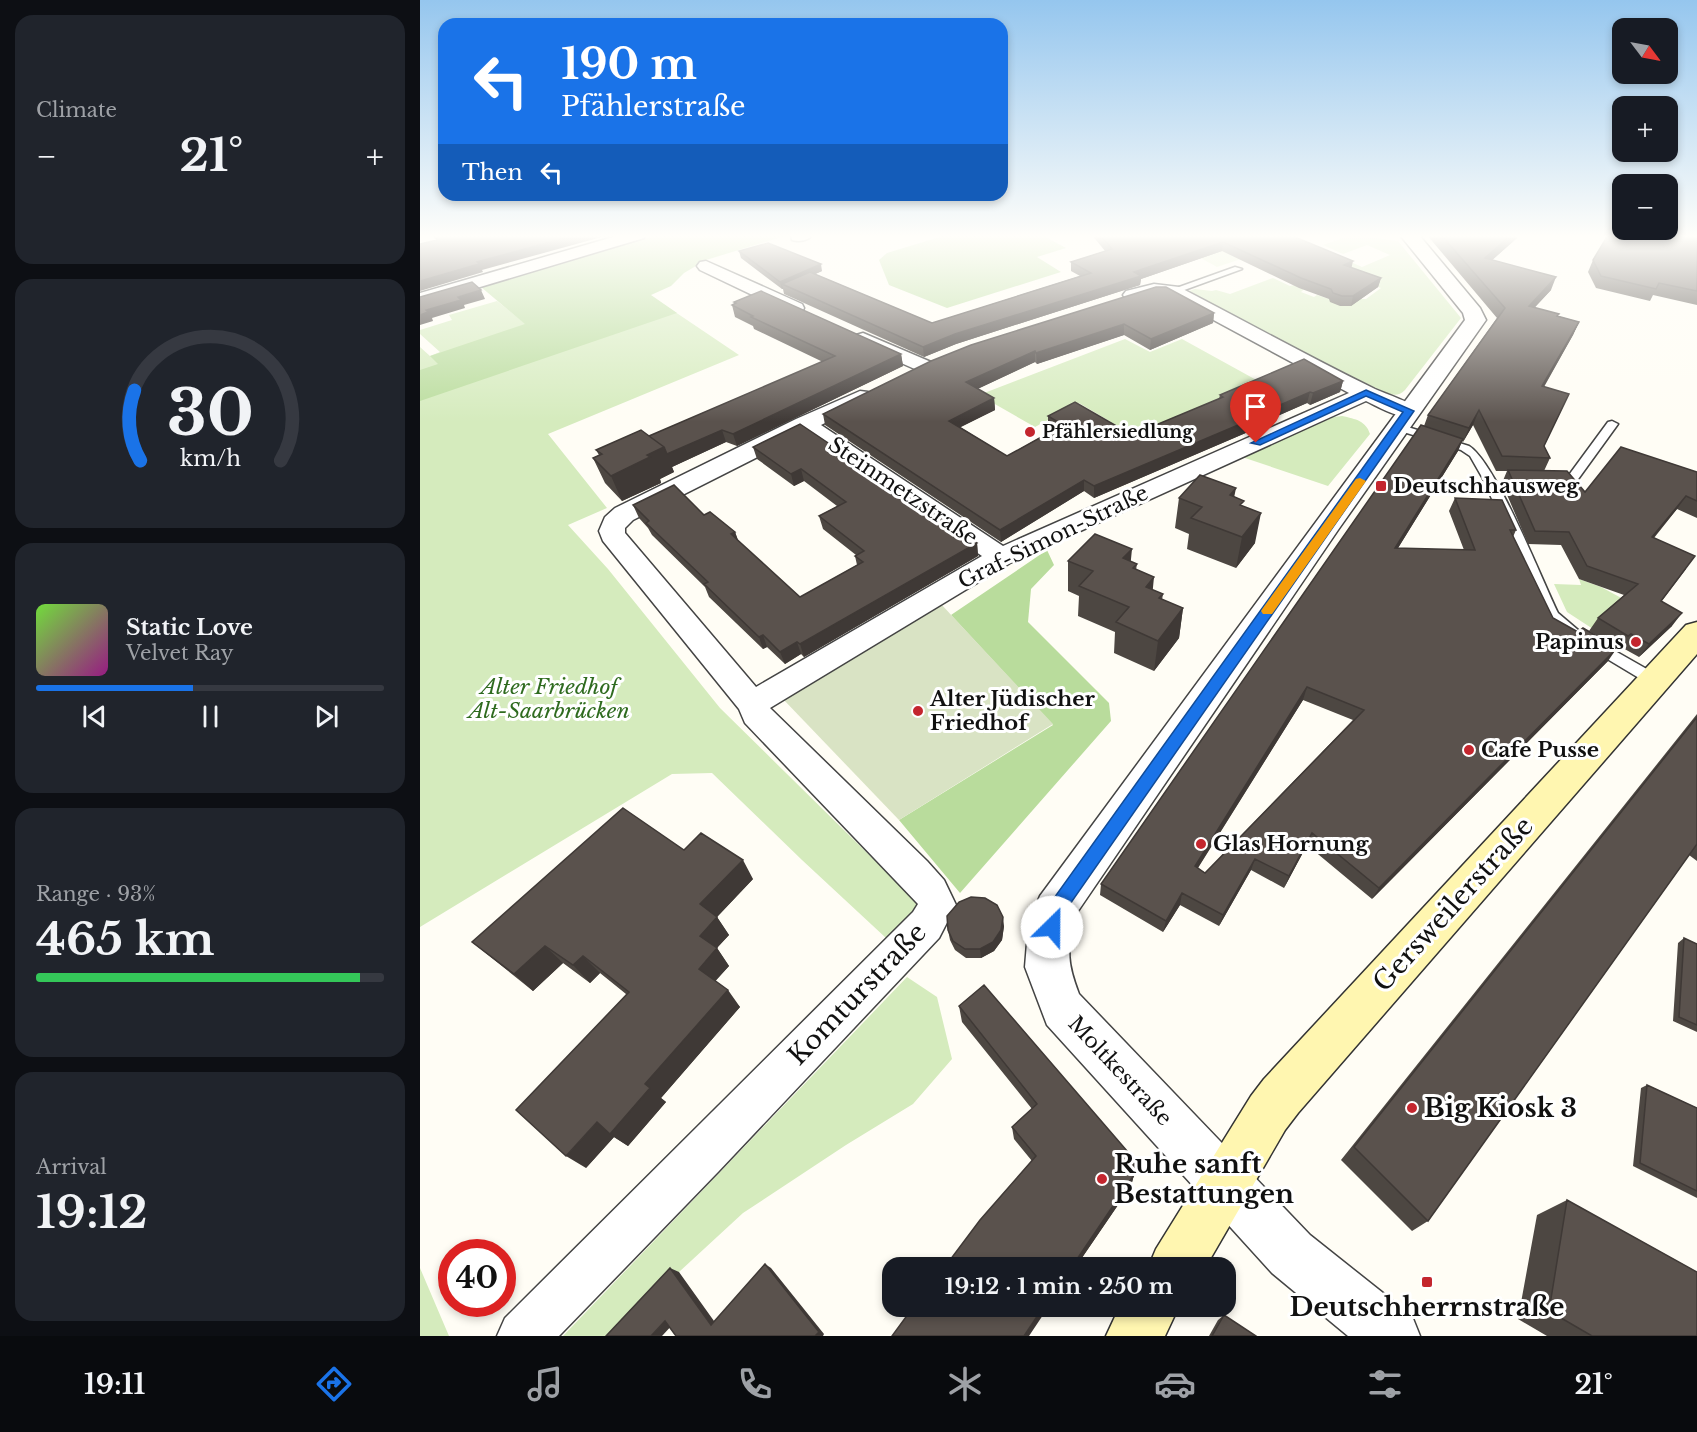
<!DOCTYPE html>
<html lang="en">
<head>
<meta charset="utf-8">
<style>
  body { margin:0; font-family:"Libre Baskerville",serif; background:#20242c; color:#f1f3f6; height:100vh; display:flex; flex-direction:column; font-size:22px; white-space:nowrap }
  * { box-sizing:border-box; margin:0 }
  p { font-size:20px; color:#9ea1a6 }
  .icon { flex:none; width:33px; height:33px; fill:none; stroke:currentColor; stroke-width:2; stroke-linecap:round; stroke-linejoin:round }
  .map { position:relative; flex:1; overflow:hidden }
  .drawer { display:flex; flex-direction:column; gap:15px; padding:15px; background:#0d0f14; width:420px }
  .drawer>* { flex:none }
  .guide { position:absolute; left:18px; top:18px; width:570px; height:183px; border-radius:18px; box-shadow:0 3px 9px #0003; background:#1a73e8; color:#fff; overflow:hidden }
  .needle { width:39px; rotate:122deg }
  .fabs { position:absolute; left:1192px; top:18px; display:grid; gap:12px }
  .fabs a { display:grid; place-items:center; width:66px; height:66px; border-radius:12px; background:#171b24; box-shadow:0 3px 9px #0003; font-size:30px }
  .speed { position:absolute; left:18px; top:1239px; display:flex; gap:12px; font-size:30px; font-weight:700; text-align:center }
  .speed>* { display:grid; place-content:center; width:78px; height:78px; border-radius:50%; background:#171b24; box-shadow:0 3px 9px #0003; line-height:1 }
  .speed .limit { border:9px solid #d22; background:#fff; color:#111 }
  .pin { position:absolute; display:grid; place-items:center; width:51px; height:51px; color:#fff; margin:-62px -26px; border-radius:50% 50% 50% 0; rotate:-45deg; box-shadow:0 0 6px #0007 }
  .pin .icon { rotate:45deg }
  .me { position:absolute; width:66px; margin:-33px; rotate:23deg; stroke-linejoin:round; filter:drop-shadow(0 0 4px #0008) }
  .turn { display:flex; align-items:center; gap:21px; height:126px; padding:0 24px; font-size:27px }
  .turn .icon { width:78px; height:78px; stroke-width:2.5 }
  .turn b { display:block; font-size:42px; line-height:51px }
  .then { display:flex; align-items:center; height:57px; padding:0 24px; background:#0003; gap:12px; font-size:22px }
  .big { font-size:45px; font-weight:800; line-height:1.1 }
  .drawer .card { flex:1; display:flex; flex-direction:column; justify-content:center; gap:9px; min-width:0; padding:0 21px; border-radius:18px; background:#20242c }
  .drawer .dial { align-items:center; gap:0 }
  .dial svg { height:156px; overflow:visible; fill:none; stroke:#363941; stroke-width:7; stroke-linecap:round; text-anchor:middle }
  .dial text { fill:#f1f3f6; stroke:none }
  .song { display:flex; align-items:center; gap:18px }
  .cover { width:72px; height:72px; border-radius:9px; background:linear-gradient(135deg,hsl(100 70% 55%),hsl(310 70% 35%)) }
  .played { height:6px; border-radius:3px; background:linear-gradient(90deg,#1a73e8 45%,#363941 45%) }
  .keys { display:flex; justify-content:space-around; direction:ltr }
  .heat { display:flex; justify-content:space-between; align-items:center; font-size:33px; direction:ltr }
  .charge { height:9px; border-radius:4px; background:linear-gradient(90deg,#34c759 93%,#363941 0) }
  .trip { position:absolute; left:462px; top:1257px; width:354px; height:60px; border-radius:18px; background:#171b24; box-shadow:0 3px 9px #0003; font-weight:800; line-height:60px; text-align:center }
  .dock { display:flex; height:96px; justify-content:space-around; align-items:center; background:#090b0e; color:#9ea1a6 }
  .dock .icon { width:42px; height:42px }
  .dock .selected { color:#1a73e8 }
  .dock b { font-size:27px; color:#f1f3f6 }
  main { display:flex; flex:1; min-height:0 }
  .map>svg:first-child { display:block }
  .green { fill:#d5ebbd }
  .forest { fill:#b9dc9c }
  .cemetery { fill:#d9e3c4 }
  .pitch { fill:#e6f2cf }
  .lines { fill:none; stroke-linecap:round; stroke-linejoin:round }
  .service-casing { stroke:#444; stroke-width:3 }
  .minor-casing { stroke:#444; stroke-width:3 }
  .tertiary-casing { stroke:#444; stroke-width:3 }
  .secondary-casing { stroke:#333; stroke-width:3 }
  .service { fill:#fff; fill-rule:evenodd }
  .minor { fill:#fff; fill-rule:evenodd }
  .tertiary { fill:#fff; fill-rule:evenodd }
  .secondary { fill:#fff6b0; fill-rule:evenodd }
  .wall { fill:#4d4742; fill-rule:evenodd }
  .shaded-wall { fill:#3f3936 }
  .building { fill:#5a524d; stroke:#3f3936; stroke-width:1.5; fill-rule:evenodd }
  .route { fill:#1a73e8; stroke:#114b97; stroke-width:1.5 }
  .slow { fill:#f59e0b }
  .poi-dot { fill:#c4262e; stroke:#fff; stroke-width:2 }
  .labels { text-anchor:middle; stroke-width:6; stroke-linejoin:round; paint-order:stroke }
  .far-poi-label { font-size:18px; font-weight:bold; fill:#111; stroke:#fff; text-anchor:start }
  .poi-label { font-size:21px; font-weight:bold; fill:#111; stroke:#fff; text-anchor:start }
  .street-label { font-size:21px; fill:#111; stroke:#fff }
  .park-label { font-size:21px; font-style:italic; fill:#2f6b1f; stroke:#fff }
  .near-street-label { font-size:26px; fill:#111; stroke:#fff }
  .near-poi-label { font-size:26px; font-weight:bold; fill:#111; stroke:#fff; text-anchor:start }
</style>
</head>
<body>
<main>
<section class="drawer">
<div class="card"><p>Climate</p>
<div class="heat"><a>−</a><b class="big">21°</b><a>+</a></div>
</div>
<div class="card dial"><svg viewBox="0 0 100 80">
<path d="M14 69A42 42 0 1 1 86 69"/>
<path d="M14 69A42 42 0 0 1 11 33" stroke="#1a73e8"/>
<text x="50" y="56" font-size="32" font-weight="700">30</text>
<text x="50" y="72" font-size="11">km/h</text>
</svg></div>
<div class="card">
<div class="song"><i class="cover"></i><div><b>Static Love</b><p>Velvet Ray</p></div></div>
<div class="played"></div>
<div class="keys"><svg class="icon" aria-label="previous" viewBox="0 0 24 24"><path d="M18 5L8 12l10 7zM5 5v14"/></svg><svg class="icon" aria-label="pause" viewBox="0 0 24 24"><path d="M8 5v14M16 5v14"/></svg><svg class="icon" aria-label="next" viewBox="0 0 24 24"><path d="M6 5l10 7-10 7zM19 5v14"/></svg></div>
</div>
<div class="card"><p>Range · 93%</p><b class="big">465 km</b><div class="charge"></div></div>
<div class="card"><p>Arrival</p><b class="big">19:12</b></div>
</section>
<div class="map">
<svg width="1277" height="1336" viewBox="0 0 1277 1336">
  <rect width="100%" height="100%" fill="#fffdf5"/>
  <path class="green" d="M931,235L978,241L1041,318L985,390C976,399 968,393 958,389L825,323L769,291L775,289L792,291L796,290L810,294L853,278L870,286L874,285L884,289L881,292L894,297L897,295L909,299H946L961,288L933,278L925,266L933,263L942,267L970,255L947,245L923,254L903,245Z
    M218,287L319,355L128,434L187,508L148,525L188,569L300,708L500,905L466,938L382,860L292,773L252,774L0,927V347L10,356L20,352L0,334V330L32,320L29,315L77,301L106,324Z
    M705,339L730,352L762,339L840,382L691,444V422L659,403L615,427L559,395Z
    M922,416C936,419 946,421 950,434L908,486L822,457L914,417Z
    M1159,579L1181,587L1205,600L1173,629L1147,612L1134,584L1161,585Z
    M487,977L517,997L532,1059L493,1104L426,1145L323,1213L259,1272L198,1336H143Z
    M0,1268L29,1336H0Z"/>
  <path class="forest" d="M237,235H368L286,260L264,273L251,286L231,295L257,313L0,401V370L18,364L10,356L105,324L61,287Z
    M526,235H622L646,248L617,257L641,272L527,308L469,285L459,260L467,253Z
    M627,550L634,565L611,589L608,622L689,703L691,721L540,893L479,820L633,725L531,615Z"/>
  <path class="cemetery" d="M520,603L633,724L479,820L362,698Z"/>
  <path class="pitch" d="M802,249L821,259L797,267L779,257Z"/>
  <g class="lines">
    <g class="service-casing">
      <path id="service" d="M815,267L822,269L756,293L748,291Z
        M1192,421L1198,424L1156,482H1130V476L1149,475L1188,422Z
        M978,424L1049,446C1076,463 1121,578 1138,613L1158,630L1156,634H1146L1127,620L1062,477L1050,456L1041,450L974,429L972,427Z
        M1174,639L1239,676L1242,680L1239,684H1229L1169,648L1167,644L1169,640Z"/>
    </g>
    <g class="minor-casing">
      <path id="minor" d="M200,235H226L224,238L0,305V293Z
        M371,235H392C388,241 379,242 372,240Z
        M286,261L382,304L384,308L382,312H368L280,270L277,266L280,262Z
        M734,284L759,287C825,321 889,357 955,389C966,394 994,403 1000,411L997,416C980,420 961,408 946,401L590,563L350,708L507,861L524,880L536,905L519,938L298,1172L139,1336H77L85,1318L493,912L498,904L325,723L319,709L183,541L179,531L185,517L195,508L376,419L440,391L448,392L451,397L448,402L401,425L583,546L929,393L749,296C733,294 718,302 706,299L703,295L706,291ZM383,434L562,556L336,687L205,533V528L213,520Z
        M443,333L511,362L514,366L511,370L504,372L497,370L436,343L433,339L436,335Z"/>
    </g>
    <g class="tertiary-casing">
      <path id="tertiary" d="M980,235H999L1060,308L1066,320L918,530L654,917C648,952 646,960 659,994L890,1235L992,1316L1000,1336H928L852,1273L627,1025L605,967L607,943L614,910L620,896L1045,320L1043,313Z"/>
    </g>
    <g class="secondary-casing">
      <path id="secondary" d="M1277,622V654L878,1113L865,1130L785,1268H728L736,1249L831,1096L844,1079L1266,625Z
        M700,1306H759L745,1336H686Z"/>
    </g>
    <use href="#service" class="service"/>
    <use href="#minor" class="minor"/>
    <use href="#tertiary" class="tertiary"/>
    <use href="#secondary" class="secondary"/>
  </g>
  <path class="wall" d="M672,235H870L932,268L961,278L958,287L931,306H920L910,302L909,299L879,288L802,251L721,279L720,285L536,344L504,357L364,294L363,289H362L321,258L319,251L402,271L395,274L512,323L660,276L651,271V262L685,251Z
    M1007,235H1098L1097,238L1072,260L1131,290L1114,308L1138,316L1159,322L1153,335L1124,387V446L1130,458L1124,471L1165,492L1277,472V518L1257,509L1234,538L1266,569L1241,602L1252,626L1219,657L1201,647L1199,649L1169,631L1178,618L1204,595L1159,579L1141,545L1108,544L1082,483L1087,471H1076L1053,425L1043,442L1042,441L1038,451L978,548L1044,550L1029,511L1035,498L1096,530L1093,537L1133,618L1188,661L952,899L887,845L864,888L831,870L799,926L760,905L743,932L680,895L681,884L1004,426L1008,415L1077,318ZM883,700L933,720L785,873L778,868Z
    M1277,235V305L1233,295L1230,301L1176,288L1168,272L1173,260L1214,240Z
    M314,302L481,354L483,366L317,446L306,442L252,467L254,472L240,479L241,483L202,501L185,483L173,458L179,455L176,450L229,436L403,362L334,329L333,326L315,317L312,305L314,304Z
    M794,313L793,323L730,350L704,335L617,364L615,362L557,389L574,398L575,410L540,427L587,456L633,430L628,427V416L712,435L799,399L800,395L923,381L920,392L890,405L887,403L828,429V432L674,498L664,491L581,542L405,425L403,414L551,345Z
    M333,447L557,543L558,556L384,657L381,654L365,664L347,647L343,649L289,597L285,587L232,535L228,528L219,518L213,505L284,515L315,532L318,541L380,597L437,565L435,556L436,555L403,529L399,516L417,506L384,481L374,486L337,459Z
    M759,498L823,506L835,543L816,568L767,549L769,534L755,528Z
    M648,561L711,562L717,564L716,570L733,590L743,594L742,600L763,608L759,638L734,671L694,653L695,632L658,616L659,596L648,591Z
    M1277,714V861L1269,855L1008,1221L992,1231L921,1160Z
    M264,850L333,879L297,917L309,935L297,948L309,966L295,981L320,1007L241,1098L246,1102L208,1146L194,1137L166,1168L206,994L180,973L170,983L143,963L113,991L52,942Z
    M584,926L582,940L574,951L561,958H546L535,950L530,940L528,930Z
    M1264,938L1277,944V1032L1253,1021L1258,943Z
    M539,1006L714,1175L711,1186L655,1268H524L612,1161L594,1139L592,1127L612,1109L542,1022Z
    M1227,1085L1277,1108V1198L1213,1166L1221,1088Z
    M1147,1200L1277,1336H1127L1098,1319L1117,1215Z
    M804,1315L836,1336H789L798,1320Z"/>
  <path class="shaded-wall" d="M156,235H189L62,270L63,272L0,291V281L57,262Z
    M1091,235H1098L1097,238L1060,271L1065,258Z
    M803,242L802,251L721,279L720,285L536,344L504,357L503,347L535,334Z
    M933,261L931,270L924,265Z
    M401,264L402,271L367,287L362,284L363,289H362L360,282Z
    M1136,277L1131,290L1103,320L1109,306Z
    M961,278L958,287L931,306L933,296Z
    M61,290L65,299L44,305L45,308L12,318L13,321L0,325V315L6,310L38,297Z
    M794,313L793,323L730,350L731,339Z
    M1159,322L1153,335L1116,400L1122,386Z
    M704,324V335L617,364L616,353Z
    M615,351V362L547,394L546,382Z
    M481,354L483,366L317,446L313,434Z
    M923,381L920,392L890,405L893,393Z
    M890,392L887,403L828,429V432L674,498V486Z
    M574,398L575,410L531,432L529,421Z
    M1059,410L1053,425L1043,442L1049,428Z
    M302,430L306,442L252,467L254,472L240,479L241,483L202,501L191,476L227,455L244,447Z
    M1043,439L1038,451L970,561L975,548Z
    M381,469L384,481L374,486L371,474Z
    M664,480V491L581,542L580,530Z
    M816,488L810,518V495Z
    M1266,496L1257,509L1223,550L1232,537Z
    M841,513L835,543L816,568L822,537Z
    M315,532L320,545L311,534Z
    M557,543L558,556L384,657L380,644Z
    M712,549L709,579L703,558Z
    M734,577L731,608L726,587Z
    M763,608L759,638L734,671L738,641Z
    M1262,613L1252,626L1219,657L1229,644Z
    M343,635L347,647L343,649L339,637Z
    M377,642L381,654L365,664L360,652Z
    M1197,648L1188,661L952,899L959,888Z
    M887,687L883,700L772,877L775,866Z
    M892,833L887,845L864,888L869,876Z
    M835,859L831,870L799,926L803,915Z
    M323,860L333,879L297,917L309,935L292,953L280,936V904Z
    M762,893L760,905L743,932L746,921Z
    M583,917L584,926L582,940L574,951L561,958L560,949Z
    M125,946L143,963L113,991L94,974Z
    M297,948L309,966L291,986L279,969Z
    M163,956L180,973L170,983L153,965Z
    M308,990L320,1007L241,1098L246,1102L208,1146L194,1137L166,1168L146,1156L177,1122L225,1084Z
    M714,1175L711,1186L655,1268H651Z
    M345,1264L351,1268L404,1334L403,1336H395Z
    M250,1268L259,1272L299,1328L291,1325Z
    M624,1306H629L609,1336H604Z
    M245,1321L254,1323L242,1336H231Z"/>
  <path class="building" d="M13,235H156L57,262L59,264L0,281V244L17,240Z
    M680,235H870L933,261L924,265L961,278L933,296H922L913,293L911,289L881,278L803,242L714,272L721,276L535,334L503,347L362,284L390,272L512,323L671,273L651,262L692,249Z
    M1021,235H1091L1065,258L1136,277L1109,306L1139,314L1137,316L1159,322L1122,386L1149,394L1124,446L1130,458L1082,456L1059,410L1049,428L1008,415L1085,308Z
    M1188,235L1214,240L1217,235H1277V291L1239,283L1236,289L1181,276L1173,260Z
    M348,243L401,264L360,282L319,251Z
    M52,282L61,290L38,297L41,300L6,310L8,312L0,315V297Z
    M736,287H746L794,313L731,339L704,324L616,353L615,351L546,382L574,398L529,421L587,456L643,425L628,416L655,402L712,435L803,397L800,395L884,359L923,381L893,393L890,392L828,419L830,420L674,486L664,480L580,530L403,414L511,361L551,345Z
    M341,291L481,354L313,434L302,430L247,454L244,447L229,436L415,356L331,317L333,316L312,305L316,303L314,302Z
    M380,424L557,543L380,644L377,642L360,652L343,635L339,637L284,584L288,582L226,523L229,521L213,505L254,485L284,515L290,512L315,532L311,534L380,597L443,562L435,556L444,551L399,516L426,502L381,469L371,474L333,447Z
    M1001,425L1043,439L975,548L1055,550L1035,498L1082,500L1096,530H1090L1133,618L1158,632L1163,628L1197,648L959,888L892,833L869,876L835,859L803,915L762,893L746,921L681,884ZM887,687L944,710L785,873L775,866Z
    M221,430L244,447L227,455L230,457L191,476L173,458L182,454L176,450Z
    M1201,447L1277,472V501L1266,496L1232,537L1275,556L1241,601L1262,613L1229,644L1211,634L1208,636L1178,618L1218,584L1167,566L1149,532L1115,531L1088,470L1147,471L1165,492Z
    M780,475L816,488L810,495L824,501L820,505L841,513L822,537L771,518L782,507L759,498Z
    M675,534L712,549L703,558L717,564L713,568L734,577L726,587L743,594L739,598L763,608L738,641L696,622L709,607L659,586L673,571L648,561Z
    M1277,717V844L1008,1221L934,1147Z
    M203,808L264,850L281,833L323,860L280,904L297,917L280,936L297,948L279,969L308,990L225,1084L230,1088L190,1134L177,1122L146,1156L96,1110L209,992L163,956L153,965L125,946L94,974L52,942Z
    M551,897L565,898L577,905L583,917L581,930L573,942L560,949H545L533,941L528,930L527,916L539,902Z
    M1264,938L1277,944V1025L1259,1017Z
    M564,985L714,1159V1175L651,1268H524L560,1220L616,1156L592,1127L617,1104L539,1006Z
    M1227,1085L1277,1108V1191L1220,1163Z
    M1147,1200L1277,1272V1336H1172L1129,1311Z
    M345,1264L399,1332L395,1336H256L245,1321L231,1336H186L250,1268L291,1325Z
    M494,1306H624L604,1336H472Z
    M804,1315L836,1336H792Z"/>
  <linearGradient id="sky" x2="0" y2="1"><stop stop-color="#95c6ee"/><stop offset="0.56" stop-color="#fffefa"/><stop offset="1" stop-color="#fffefa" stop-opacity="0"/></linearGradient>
  <rect width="1277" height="422" fill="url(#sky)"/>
  <path class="route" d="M946,390L994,411L643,914L638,933L632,935L625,933L623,927L629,905L983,412L946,396L840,445L831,443Z"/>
  <path class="slow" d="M940,478L946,481L852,614H843L841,611L843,608L936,479Z"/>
  <g class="poi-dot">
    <circle cx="610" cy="432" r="6"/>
    <rect x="955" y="480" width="12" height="12" rx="3"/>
    <circle cx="1216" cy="642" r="6"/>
    <circle cx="498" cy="711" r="6"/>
    <circle cx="1049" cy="750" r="6"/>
    <circle cx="781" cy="844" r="6"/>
    <circle cx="992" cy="1108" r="6"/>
    <circle cx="682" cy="1179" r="6"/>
    <rect x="1001" y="1276" width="12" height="12" rx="3"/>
  </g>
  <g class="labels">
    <g class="far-poi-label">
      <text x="622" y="438">Pfählersiedlung</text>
    </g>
    <g class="poi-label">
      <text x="973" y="493">Deutschhausweg</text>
      <text x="1204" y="649" text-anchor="end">Papinus</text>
      <text x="510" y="706">Alter Jüdischer<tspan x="510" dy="24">Friedhof</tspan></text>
      <text x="1061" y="757">Cafe Pusse</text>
      <text x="793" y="851">Glas Hornung</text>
    </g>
    <g class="street-label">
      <text transform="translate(483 491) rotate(34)" y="7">Steinmetzstraße</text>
      <text transform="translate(633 537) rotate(-26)" y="7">Graf-Simon-Straße</text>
      <text transform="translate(700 1071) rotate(47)" y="7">Moltkestraße</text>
    </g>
    <g class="park-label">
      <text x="129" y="694">Alter Friedhof<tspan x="129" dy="24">Alt-Saarbrücken</tspan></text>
    </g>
    <g class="near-street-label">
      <text transform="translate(1033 904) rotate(-48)" y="9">Gersweilerstraße</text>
      <text transform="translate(437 994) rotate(-46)" y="9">Komturstraße</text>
    </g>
    <g class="near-poi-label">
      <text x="1004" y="1117">Big Kiosk 3</text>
      <text x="694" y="1173">Ruhe sanft<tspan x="694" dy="30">Bestattungen</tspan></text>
      <text x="1007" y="1316" text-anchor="middle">Deutschherrnstraße</text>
    </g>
  </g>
</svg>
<div class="fabs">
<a><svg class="needle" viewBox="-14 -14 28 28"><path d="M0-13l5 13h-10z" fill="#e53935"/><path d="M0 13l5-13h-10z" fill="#9ea1a6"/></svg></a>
<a>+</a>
<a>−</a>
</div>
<div class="speed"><div class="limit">40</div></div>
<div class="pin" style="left:836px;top:443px;background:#d93025"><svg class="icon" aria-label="arrive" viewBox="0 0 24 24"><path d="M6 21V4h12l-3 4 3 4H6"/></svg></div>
<svg class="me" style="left:632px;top:927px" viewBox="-20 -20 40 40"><circle r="19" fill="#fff"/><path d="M0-13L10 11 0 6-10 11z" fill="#1a73e8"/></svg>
<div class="trip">19:12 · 1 min · 250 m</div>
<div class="guide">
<div class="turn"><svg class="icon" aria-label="left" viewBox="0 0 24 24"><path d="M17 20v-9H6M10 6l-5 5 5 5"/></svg><div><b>190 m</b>Pfählerstraße</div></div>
<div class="then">Then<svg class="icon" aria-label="left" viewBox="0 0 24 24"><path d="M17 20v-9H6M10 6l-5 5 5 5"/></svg></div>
</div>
</div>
</main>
<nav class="dock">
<b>19:11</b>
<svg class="icon selected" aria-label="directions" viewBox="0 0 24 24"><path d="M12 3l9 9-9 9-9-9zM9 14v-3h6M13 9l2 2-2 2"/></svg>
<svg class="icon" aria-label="music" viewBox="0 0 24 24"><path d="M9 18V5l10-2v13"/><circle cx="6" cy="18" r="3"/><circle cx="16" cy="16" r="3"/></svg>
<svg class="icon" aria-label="phone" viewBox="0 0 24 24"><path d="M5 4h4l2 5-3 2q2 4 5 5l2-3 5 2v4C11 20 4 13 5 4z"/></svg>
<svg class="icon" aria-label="climate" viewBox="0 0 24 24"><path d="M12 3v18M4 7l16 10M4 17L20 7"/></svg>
<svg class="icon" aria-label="car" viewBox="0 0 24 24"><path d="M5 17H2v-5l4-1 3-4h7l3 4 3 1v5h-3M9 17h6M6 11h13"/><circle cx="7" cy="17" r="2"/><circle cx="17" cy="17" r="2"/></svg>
<svg class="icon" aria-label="filters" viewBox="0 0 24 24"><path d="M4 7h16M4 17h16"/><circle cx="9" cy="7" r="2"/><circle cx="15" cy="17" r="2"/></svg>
<b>21°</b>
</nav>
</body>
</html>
